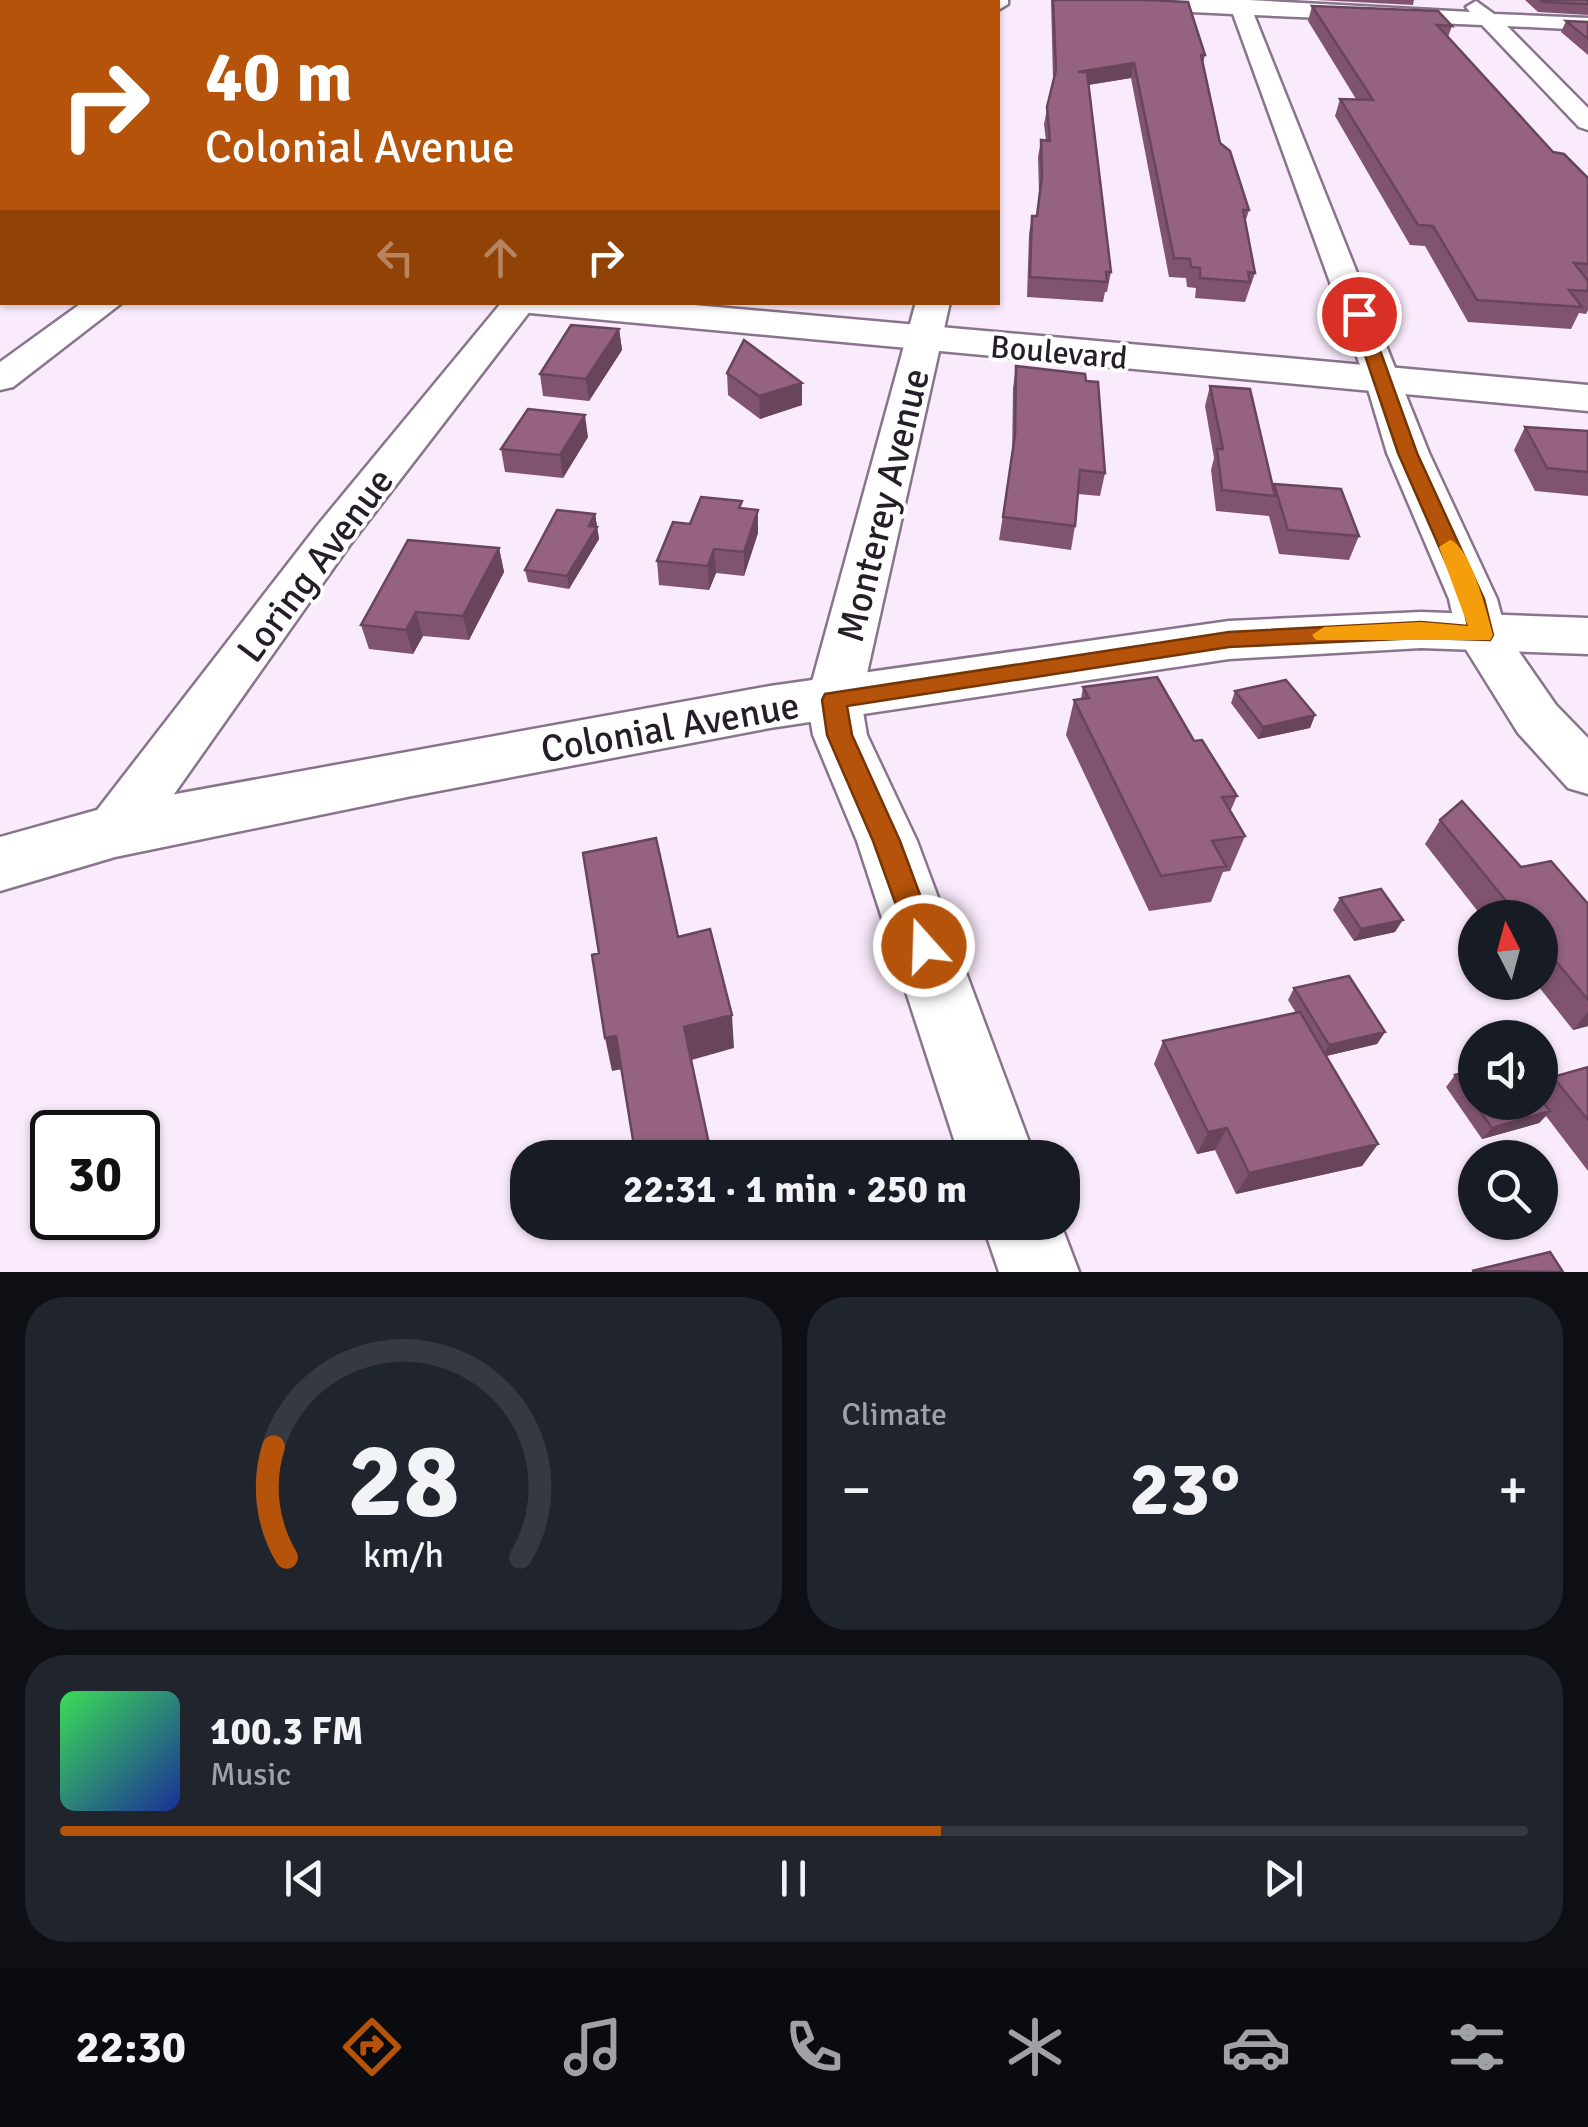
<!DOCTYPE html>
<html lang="en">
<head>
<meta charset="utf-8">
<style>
  body { margin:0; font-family:Signika,sans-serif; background:#20242c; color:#f1f3f6; height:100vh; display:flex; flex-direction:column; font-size:38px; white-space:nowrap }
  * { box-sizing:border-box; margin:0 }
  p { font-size:32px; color:#9ea1a6 }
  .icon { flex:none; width:55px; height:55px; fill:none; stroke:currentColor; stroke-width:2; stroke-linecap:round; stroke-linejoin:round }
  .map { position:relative; height:1272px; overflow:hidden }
  .panel { display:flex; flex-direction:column; gap:25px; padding:25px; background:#0d0f14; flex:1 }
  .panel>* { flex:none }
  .hud { position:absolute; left:0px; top:0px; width:1000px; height:305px; box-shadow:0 2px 8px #0004; background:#b45309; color:#fff; overflow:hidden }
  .needle { width:65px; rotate:354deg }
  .tools { position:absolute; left:1458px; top:900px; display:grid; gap:20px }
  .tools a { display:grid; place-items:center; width:100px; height:100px; border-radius:50%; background:#171b24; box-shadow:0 2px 8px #0004; font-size:50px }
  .speed { position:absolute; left:30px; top:1110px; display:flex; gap:20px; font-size:50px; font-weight:700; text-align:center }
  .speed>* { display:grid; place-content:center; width:130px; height:130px; border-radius:50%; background:#171b24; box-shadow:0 2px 8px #0004; line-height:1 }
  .speed .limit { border:5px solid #111; border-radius:15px; background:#fff; color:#111 }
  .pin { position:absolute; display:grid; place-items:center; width:85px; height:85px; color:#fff; margin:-42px; border:5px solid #fff; border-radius:50%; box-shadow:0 2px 10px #0007 }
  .me { position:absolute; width:110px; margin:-55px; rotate:340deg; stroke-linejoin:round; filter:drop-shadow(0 0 8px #0008) }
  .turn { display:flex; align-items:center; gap:35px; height:210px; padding:0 40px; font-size:45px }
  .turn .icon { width:130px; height:130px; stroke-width:2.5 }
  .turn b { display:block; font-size:70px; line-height:85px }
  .lanes { display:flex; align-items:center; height:95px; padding:0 40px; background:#0003; justify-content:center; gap:50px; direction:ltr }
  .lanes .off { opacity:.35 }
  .big { font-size:75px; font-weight:700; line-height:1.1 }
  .panel .widget { flex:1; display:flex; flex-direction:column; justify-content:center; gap:15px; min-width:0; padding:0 35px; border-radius:40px; background:#20242c }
  .panel .dial { align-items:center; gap:0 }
  .dial svg { height:260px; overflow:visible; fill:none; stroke:#363941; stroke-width:7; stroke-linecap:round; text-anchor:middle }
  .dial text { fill:#f1f3f6; stroke:none }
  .song { display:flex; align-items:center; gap:30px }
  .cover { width:120px; height:120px; border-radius:15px; background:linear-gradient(135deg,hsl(130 70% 55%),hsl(230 70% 35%)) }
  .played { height:10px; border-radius:5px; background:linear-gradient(90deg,#b45309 60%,#363941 60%) }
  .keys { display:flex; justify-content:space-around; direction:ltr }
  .heat { display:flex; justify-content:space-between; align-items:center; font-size:55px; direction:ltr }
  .panel .tiles { flex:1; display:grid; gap:25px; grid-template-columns:1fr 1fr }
  .widget:last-child { grid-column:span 2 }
  .trip { position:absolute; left:510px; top:1140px; width:570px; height:100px; border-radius:40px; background:#171b24; box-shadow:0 2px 8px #0004; font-weight:700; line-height:100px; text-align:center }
  .tab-bar { display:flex; height:160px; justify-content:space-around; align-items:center; background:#090b0e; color:#9ea1a6 }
  .tab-bar .icon { width:70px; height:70px }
  .tab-bar .current { color:#b45309 }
  .tab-bar b { font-size:45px; color:#f1f3f6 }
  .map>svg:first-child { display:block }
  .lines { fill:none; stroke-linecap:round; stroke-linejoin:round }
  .minor-casing { stroke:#89738d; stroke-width:5 }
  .tertiary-casing { stroke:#89738d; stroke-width:5 }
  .minor { fill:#fff; fill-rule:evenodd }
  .tertiary { fill:#fff; fill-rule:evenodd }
  .wall { fill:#805470 }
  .shaded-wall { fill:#68455b }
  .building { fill:#956282; stroke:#68455b; stroke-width:2.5 }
  .route { fill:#b45309; stroke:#753606; stroke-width:2.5 }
  .slow { fill:#f59e0b }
  .labels { text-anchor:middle; stroke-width:8; stroke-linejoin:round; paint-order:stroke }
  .far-street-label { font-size:32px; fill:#251d27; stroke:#fff }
  .street-label { font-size:38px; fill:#251d27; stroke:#fff }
</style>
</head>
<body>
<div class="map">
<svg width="1588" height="1272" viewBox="0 0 1588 1272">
  <rect width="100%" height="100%" fill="#faebfc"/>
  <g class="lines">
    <g class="minor-casing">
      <path id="minor" d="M37,0H58L60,2H39Z
        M988,0H1008V4L998,10V2Z
        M1056,0H1248L1470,12L1466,7L1476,1L1494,14L1588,18V30L1507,26L1588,108V130L1579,127L1482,25L1254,15L1429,453L1497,599L1506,633L1556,705L1588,738V794L1568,788L1518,733L1457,635L1449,599L1387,453L1365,379L1233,14L1066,6Z
        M2,126V142L0,143V127Z
        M83,302H123L13,387L0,390V362Z
        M502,302H537L349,546L136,848L115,855L94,848L85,831L94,814L317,526Z
        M916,302H950L861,700L867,735L917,841L1035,1158H960L857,841L813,735L807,700Z
        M982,1222H1060L1079,1272H999Z"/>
    </g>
    <g class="tertiary-casing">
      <path id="tertiary" d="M2,8V22L0,23V9Z
        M0,248H2V268H0Z
        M512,302H661L1588,385V411L530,313L517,310Z
        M1421,612L1588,618V654L1421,648L1229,659L770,728L412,796L115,857L0,891V837L115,805L770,686L1229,621Z"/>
    </g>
    <use href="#minor" class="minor"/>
    <use href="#tertiary" class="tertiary"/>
  </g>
  <path class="wall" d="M1051,0H1147L1205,55L1203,64L1220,143L1249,210L1245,223L1255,273L1245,302L1195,298L1196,288L1187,287L1186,278L1169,277L1131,78L1088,85L1111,272L1107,292H1105L1103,302L1027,297L1029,234L1032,216H1037L1039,193L1038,157L1041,140L1046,141L1044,124L1053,80Z
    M1317,0H1414L1413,5Z
    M1525,0H1588V15L1538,12Z
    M1312,6L1452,26L1448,37L1553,152L1588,178V310L1586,314L1579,313L1571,329L1468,322L1425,246L1410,245L1335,116L1340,99H1356L1308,21Z
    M1566,21L1588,22V55L1561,32Z
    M619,329L622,350L589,401L543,396L540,374Z
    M1016,366L1086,381L1105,473L1100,496L1078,494L1075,526L1071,550L999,540L1012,458L1013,388Z
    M727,373L802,383V405L760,419L728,395Z
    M1210,386L1273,486L1359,536L1349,560L1279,554L1269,516L1216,511L1211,470L1214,458L1205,406Z
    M1525,427L1588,431V496L1535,491L1514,450Z
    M588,437L563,478L505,472L501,449Z
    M742,508L758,510V533L744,576L716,573L709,590L659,585L657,561L690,524Z
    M595,514L599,539L569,589L528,582L525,570Z
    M499,548L504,572L469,640L423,636L413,654L369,649L361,625Z
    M1083,687L1194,741L1237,796L1230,812L1245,836L1230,871L1223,872L1211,902L1149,911L1066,735L1074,700L1081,699Z
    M1235,691L1315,715L1310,728L1258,739L1231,703Z
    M1440,820L1588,904V1026L1573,1030L1535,982H1540V918H1483L1425,844Z
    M1340,898L1395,932L1354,941L1333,910Z
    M1294,988L1385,1032L1377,1044L1326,1056L1378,1144L1362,1166L1236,1194L1215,1150L1197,1154L1154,1064L1163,1041L1296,1013L1288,1000Z
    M1588,1067V1171L1546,1116L1539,1123L1482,1139L1446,1087L1455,1075L1540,1102V1092L1553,1077Z"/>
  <path class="shaded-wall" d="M1134,63L1131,78L1075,87L1078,72Z
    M619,329L622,350L589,401L586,379Z
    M802,383V405L760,419L759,396Z
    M585,415L588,437L563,478L560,455Z
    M758,510V533L744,576V552Z
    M595,514L599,539L569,589L567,576Z
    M499,548L504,572L469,640L463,616Z
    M714,549L716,573L709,590L708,566Z
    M416,612L423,636L413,654L406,630Z
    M1315,715L1310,728L1258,739L1263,727Z
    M1403,920L1395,932L1354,941L1361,929Z
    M1588,1012V1026L1573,1030Z
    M732,1015L734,1048L688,1061L684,1027Z
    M1385,1032L1377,1044L1322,1057L1329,1045Z
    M616,1036L623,1069L612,1071L605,1038Z
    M1550,1111L1539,1123L1482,1139L1492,1128Z
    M1227,1128L1215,1150L1197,1154L1208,1132Z
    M1378,1144L1362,1166L1236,1194L1249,1173Z
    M659,1222H696L661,1230Z"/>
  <path class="building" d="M559,0H691L688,2H556Z
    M799,0H940L939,2H797Z
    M1053,0H1147L1188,2L1205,55H1201L1220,143L1230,151L1249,210H1243L1255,273L1248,272L1250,282L1200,278V268L1191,267L1190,259L1174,258L1134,63L1078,72H1087L1111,272H1106L1107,282L1030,277L1032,216H1037L1042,176L1041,140L1050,141L1047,107L1056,70Z
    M1541,0H1588V4L1543,2Z
    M1312,6L1438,11L1452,26L1437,25L1553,152L1564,154L1588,178V264L1574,263L1588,281V291L1569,290L1582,307L1477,300L1433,226L1418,225L1340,99L1373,100Z
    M1566,21L1588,22V39Z
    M571,325L619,329L586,379L540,374Z
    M744,340L802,383L759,396L727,373Z
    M1016,366L1085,374L1086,381L1098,382L1105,473L1080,470L1075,526L1003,517L1015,435Z
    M1210,386L1250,389L1275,496L1222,490L1217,449H1223Z
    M528,409L585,415L560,455L501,449Z
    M1525,427L1588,431V472L1547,468Z
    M1274,484L1341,489L1359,536L1288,530Z
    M701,497L742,501L739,508L758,510L744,552L714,549L708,566L657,561L673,522L690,524Z
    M557,510L595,514L589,526L597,527L567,576L525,570Z
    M408,540L499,548L463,616L416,612L406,630L361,625Z
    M1157,677L1194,741L1202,740L1237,796L1222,797L1245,836L1212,841L1226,866L1161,876L1074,700L1089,698L1083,687Z
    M1286,680L1315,715L1263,727L1235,691Z
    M1462,801L1521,867L1551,861L1588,904V1000L1540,942V918H1520L1440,820Z
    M656,838L678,937L710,929L732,1015L684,1027L712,1158H636L616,1036L605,1038L592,955L599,953L583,853Z
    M1381,889L1403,920L1361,929L1340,898Z
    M1349,976L1385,1032L1329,1045L1294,988Z
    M1300,1012L1378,1144L1249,1173L1227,1128L1208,1132L1163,1041Z
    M1588,1067V1120L1553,1077Z
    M1475,1069V1102H1540V1099L1550,1111L1492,1128L1455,1075Z
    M1550,1252L1563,1272L1472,1271Z"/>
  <path class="route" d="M1359,309L1367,314L1417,453L1484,599L1493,635L1490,640L1421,638L1229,647L847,706L852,735L900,841L939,946L934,955L924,959L914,955L873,841L827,735L822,700L825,694L1229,632L1421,622L1468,626L1462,599L1398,453L1351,314Z"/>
  <path class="slow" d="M1450,540C1471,547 1487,613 1493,635L1490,640H1316L1312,635L1324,627L1421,622L1468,626L1439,547Z"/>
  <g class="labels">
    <g class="far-street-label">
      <text transform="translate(1059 352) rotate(5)" y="11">Boulevard</text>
    </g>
    <g class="street-label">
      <text transform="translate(883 505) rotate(-76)" y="13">Monterey Avenue</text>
      <text transform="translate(315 565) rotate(-53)" y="13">Loring Avenue</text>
      <text transform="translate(670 727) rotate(-10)" y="13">Colonial Avenue</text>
    </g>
  </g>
</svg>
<div class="tools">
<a><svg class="needle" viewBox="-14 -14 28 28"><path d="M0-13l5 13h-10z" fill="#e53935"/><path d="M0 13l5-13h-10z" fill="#9ea1a6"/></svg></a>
<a><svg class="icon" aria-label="sound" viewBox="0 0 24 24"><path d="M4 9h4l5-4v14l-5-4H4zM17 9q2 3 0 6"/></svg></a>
<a><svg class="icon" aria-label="search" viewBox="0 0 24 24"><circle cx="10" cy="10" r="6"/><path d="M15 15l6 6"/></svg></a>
</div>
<div class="speed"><div class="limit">30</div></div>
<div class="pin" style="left:1359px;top:314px;background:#d93025"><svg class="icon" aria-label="arrive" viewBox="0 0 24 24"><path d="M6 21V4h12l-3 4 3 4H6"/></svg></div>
<svg class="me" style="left:924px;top:946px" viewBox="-20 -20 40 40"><circle r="17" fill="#b45309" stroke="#fff" stroke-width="3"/><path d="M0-11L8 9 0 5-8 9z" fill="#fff"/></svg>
<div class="trip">22:31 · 1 min · 250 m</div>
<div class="hud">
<div class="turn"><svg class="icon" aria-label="right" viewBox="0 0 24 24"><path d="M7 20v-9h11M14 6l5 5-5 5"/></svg><div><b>40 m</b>Colonial Avenue</div></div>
<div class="lanes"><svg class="icon off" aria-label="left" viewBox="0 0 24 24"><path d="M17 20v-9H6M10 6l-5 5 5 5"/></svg><svg class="icon off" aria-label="ahead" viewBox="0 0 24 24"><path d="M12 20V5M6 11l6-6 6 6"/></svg><svg class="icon" aria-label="right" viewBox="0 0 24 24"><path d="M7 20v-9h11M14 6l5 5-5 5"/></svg></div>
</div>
</div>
<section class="panel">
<div class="tiles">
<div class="widget dial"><svg viewBox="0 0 100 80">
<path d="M14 69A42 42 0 1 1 86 69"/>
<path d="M14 69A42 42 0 0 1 10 35" stroke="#b45309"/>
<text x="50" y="56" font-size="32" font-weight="700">28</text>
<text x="50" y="72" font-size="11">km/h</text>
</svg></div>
<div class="widget"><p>Climate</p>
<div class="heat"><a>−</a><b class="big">23°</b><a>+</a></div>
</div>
<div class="widget">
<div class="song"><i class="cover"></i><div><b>100.3 FM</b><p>Music</p></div></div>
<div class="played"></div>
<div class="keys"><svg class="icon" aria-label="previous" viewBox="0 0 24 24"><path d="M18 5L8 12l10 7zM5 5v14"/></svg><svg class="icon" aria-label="pause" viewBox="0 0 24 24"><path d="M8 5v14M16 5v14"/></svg><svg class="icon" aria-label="next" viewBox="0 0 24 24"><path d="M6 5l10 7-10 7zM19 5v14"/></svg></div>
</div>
</div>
</section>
<nav class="tab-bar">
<b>22:30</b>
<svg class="icon current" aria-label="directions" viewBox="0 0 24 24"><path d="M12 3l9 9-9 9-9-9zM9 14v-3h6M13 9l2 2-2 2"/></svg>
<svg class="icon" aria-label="music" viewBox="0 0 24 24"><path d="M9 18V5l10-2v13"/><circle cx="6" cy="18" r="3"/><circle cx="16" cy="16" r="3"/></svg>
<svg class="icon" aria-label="phone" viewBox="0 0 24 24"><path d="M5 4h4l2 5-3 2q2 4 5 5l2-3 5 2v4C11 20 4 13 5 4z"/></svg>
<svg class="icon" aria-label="climate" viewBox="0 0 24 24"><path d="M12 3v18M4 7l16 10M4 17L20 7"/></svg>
<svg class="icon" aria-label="car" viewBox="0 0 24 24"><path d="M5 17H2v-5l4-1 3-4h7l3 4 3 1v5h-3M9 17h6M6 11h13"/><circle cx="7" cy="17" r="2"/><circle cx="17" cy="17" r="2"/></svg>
<svg class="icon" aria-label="filters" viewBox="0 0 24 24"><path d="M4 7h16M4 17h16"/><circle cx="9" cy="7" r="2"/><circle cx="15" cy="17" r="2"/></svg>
</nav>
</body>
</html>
